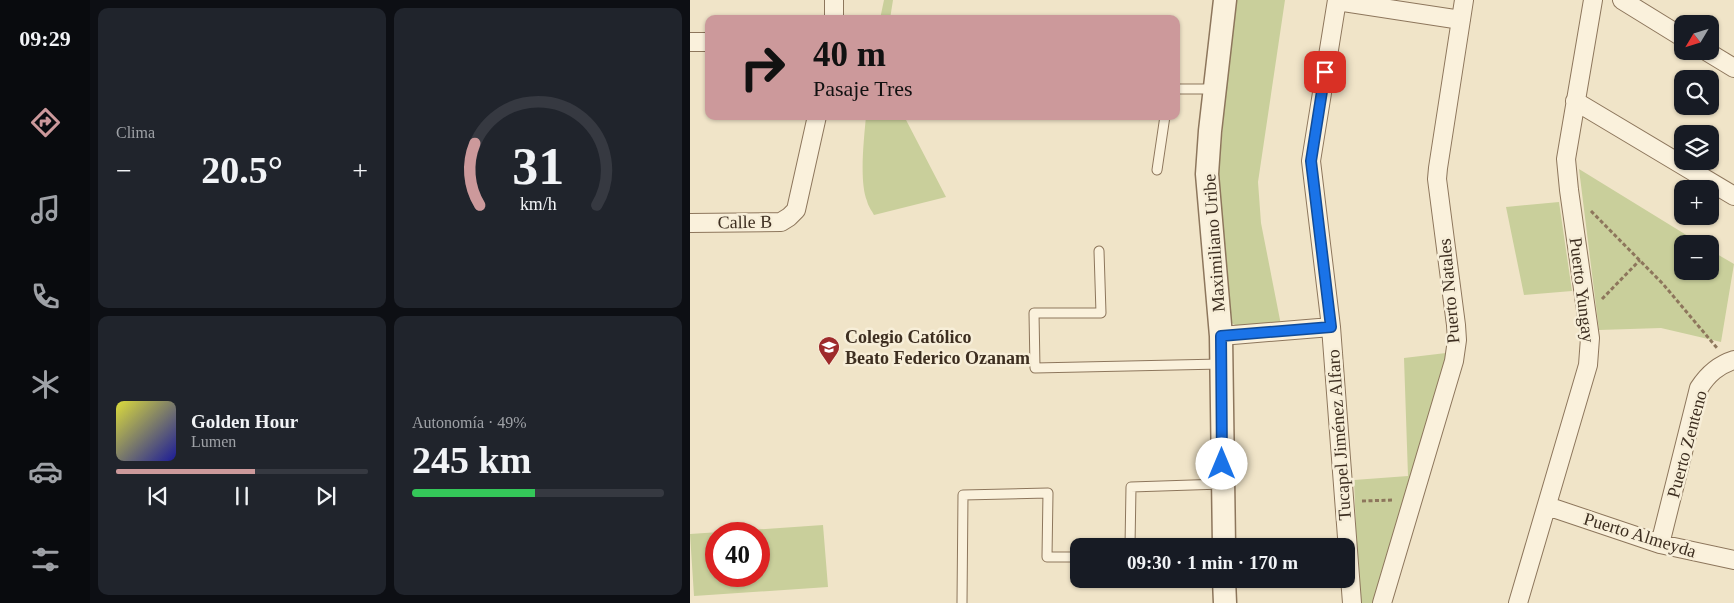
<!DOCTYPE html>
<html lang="es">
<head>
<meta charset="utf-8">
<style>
  body { margin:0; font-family:"Times New Roman",serif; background:#20242c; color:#f1f3f6; height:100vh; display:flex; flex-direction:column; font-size:19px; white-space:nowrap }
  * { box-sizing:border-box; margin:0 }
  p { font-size:16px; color:#9ea1a6 }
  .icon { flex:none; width:28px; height:28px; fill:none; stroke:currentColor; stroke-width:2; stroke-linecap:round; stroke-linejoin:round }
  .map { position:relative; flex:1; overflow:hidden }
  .sheet { display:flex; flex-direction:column; gap:8px; padding:8px; background:#0d0f14; width:600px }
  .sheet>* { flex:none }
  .banner { position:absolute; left:15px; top:15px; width:475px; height:105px; border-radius:10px; box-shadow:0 1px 4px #0004; background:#cc999b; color:#111; overflow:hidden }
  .needle { width:32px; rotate:232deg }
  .tools { position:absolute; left:984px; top:15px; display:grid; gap:10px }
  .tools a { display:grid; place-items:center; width:45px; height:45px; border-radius:10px; background:#171b24; box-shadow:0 1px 4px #0004; font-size:25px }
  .speed { position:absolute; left:15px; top:522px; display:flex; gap:10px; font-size:25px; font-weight:700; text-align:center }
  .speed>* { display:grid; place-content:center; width:65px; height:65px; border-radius:50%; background:#171b24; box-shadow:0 1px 4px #0004; line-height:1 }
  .speed .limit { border:8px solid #d22; background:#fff; color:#111 }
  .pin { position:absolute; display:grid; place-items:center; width:42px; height:42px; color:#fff; margin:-21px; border-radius:10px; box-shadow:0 2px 8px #0006 }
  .me { position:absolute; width:55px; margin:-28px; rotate:0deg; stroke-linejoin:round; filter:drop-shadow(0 0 4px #0008) }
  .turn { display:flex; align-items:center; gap:18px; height:105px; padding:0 25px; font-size:22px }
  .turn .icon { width:65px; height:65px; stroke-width:2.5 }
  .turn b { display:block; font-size:35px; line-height:42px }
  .big { font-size:38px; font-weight:700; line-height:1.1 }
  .sheet .card { flex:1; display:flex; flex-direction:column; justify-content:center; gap:8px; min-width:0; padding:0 18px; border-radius:10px; background:#20242c }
  .sheet .dial { align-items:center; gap:0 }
  .dial svg { height:130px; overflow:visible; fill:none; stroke:#363941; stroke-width:7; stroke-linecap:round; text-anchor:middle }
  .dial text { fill:#f1f3f6; stroke:none }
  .song { display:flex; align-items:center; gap:15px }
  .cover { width:60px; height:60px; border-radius:8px; background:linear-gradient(135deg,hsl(60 70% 55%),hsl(240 70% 35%)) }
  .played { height:5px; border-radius:2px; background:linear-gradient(90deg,#cc999b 55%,#363941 55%) }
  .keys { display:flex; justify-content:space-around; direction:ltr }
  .heat { display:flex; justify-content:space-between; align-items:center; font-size:28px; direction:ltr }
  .charge { height:8px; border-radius:4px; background:linear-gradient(90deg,#34c759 49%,#363941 0) }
  .sheet .tiles { flex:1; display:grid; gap:8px; grid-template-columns:repeat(2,1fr) }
  .trip { position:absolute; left:380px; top:538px; width:285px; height:50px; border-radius:10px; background:#171b24; box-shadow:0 1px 4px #0004; font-weight:700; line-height:50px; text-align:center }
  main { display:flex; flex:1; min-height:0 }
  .menu { display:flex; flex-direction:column; width:90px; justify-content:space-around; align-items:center; background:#090b0e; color:#9ea1a6 }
  .menu .icon { width:35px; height:35px }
  .menu .on { color:#cc999b }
  .menu b { font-size:22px; color:#f1f3f6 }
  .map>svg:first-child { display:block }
  .green { fill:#c9cf9b; fill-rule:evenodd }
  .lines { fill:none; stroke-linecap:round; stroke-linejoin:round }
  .service-casing { stroke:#8d765c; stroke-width:11 }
  .minor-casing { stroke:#8d765c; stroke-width:20 }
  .tertiary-casing { stroke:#8d765c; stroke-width:25 }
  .path { stroke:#8d765c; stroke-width:3; stroke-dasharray:4 2.5; stroke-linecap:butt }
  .service { stroke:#faf1dc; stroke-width:9 }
  .minor { stroke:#faf1dc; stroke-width:18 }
  .tertiary { stroke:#faf1dc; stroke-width:22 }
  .route-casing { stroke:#114b97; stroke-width:12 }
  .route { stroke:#1a73e8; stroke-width:9 }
  .labels { text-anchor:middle; stroke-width:5; stroke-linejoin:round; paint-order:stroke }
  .street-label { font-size:18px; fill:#3d2e20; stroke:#f7eed8 }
  .poi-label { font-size:18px; font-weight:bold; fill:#3d2e20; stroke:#f7eed8; text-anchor:start }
</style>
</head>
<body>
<main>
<nav class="menu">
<b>09:29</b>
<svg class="icon on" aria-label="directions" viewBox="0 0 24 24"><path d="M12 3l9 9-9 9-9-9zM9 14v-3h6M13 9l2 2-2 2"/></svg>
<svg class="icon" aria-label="music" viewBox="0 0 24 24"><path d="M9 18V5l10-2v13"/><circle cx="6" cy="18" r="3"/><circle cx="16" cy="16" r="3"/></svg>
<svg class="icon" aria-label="phone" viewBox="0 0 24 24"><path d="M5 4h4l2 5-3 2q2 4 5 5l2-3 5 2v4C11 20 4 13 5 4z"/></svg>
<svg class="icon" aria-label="climate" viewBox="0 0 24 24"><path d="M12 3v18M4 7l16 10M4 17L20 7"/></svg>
<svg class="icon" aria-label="car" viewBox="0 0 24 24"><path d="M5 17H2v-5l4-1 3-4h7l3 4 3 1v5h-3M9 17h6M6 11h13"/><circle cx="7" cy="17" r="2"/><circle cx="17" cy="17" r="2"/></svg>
<svg class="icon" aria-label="filters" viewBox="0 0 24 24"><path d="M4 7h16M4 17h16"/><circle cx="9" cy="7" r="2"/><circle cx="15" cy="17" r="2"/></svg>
</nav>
<section class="sheet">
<div class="tiles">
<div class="card"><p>Clima</p>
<div class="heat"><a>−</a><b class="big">20.5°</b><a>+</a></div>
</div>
<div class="card dial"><svg viewBox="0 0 100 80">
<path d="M14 69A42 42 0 1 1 86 69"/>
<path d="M14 69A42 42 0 0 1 11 31" stroke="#cc999b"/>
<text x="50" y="56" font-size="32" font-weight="700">31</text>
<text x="50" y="72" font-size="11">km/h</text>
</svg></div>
<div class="card">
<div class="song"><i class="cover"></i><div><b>Golden Hour</b><p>Lumen</p></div></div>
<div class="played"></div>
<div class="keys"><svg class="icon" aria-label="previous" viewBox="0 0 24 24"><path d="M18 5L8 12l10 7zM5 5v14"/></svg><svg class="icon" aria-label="pause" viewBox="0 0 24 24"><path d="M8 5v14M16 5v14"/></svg><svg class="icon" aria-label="next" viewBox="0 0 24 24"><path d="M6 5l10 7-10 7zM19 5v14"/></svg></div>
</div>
<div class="card"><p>Autonomía · 49%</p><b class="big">245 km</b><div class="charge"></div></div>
</div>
</section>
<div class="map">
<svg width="1044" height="603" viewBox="0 0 1044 603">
  <rect width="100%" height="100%" fill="#f0e4c8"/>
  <path class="green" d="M194,0H203L200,19H190Z
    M544,0H595L568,182L571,223L591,325L552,329L540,322L536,253L528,181Z
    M176,116H214L256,197L184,215C182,211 178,206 177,201C169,181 174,139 176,116Z
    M889,169L1011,244H992V271H1020V250L1044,264L1031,342L971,328L909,330Z
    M869,202L882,291L834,295L816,207Z
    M756,353L744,402L720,476L684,603H669L664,480L718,476L714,358Z
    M133,525L138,587L4,596L0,534ZM26,534H69V576H26Z"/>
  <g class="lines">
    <g class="service-casing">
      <path id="service" d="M486,89H524
        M467,170L475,116
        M409,251L411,313H344L345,368L531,364
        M440,546L441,487L532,484
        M272,603L273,495L358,493L357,557H389"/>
    </g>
    <g class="minor-casing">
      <path id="minor" d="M647,0L621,161L641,327L662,603
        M932,0L992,37
        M647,1L771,20
        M144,19V0
        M0,42H19
        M1016,51L1044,68
        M885,101L1044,196
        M0,223L91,222L99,217L106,210L127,116
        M531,336L641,327
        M857,506L970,544L1044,560
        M970,544L1009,388C1018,374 1028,365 1044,360
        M692,603L764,361L767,340L766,325L747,179L748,168L774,0
        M828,603L898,365L900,338L879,190L876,159L903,0"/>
    </g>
    <g class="tertiary-casing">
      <path id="tertiary" d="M534,546L531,336L517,174L520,131L535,0
        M534,579L535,603"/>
    </g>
    <path class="path" d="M901,211L973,284L1027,348
      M912,299L950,260
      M672,501L704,500"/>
    <use href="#service" class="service"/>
    <use href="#minor" class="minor"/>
    <use href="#tertiary" class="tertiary"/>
  </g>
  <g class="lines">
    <g class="route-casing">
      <path id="route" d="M532,464L531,336L641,327L621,161L635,72"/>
    </g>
    <use href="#route" class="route"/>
  </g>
  <defs>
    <g id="school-pin" transform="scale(1.125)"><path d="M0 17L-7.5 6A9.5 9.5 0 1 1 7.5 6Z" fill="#9e2a2b" stroke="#f7eed8"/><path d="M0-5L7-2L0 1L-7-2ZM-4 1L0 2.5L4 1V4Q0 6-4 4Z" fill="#fff"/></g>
  </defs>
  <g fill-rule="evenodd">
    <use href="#school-pin" x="139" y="347"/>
  </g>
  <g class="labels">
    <g class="street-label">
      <text transform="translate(55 222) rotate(-1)" y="6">Calle B</text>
      <text transform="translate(524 243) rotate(-94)" y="6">Maximiliano Uribe</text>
      <text transform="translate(892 290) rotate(83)" y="6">Puerto Yungay</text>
      <text transform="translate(759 291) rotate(-95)" y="6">Puerto Natales</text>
      <text transform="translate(649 435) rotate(-94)" y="6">Tucapel Jiménez Alfaro</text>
      <text transform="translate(997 444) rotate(-75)" y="6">Puerto Zenteno</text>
      <text transform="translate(950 535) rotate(17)" y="6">Puerto Almeyda</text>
    </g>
    <g class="poi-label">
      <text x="155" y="343">Colegio Católico<tspan x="155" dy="21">Beato Federico Ozanam</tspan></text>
    </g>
  </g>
</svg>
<div class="tools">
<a><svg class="needle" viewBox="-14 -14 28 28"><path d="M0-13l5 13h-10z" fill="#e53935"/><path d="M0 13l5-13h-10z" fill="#9ea1a6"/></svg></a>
<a><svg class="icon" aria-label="search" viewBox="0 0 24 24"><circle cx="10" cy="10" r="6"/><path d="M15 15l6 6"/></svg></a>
<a><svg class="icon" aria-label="layers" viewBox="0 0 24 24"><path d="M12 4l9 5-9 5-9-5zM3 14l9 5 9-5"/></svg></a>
<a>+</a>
<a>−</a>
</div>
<div class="speed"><div class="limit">40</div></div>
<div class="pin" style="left:635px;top:72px;background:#d93025"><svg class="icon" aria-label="arrive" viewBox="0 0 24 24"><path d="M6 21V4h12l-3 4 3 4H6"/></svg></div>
<svg class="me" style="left:532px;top:464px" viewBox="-20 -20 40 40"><circle r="19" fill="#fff"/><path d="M0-13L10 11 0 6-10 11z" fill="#1a73e8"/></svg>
<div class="trip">09:30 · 1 min · 170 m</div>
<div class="banner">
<div class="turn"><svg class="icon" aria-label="right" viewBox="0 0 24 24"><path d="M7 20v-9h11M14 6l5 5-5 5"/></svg><div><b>40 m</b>Pasaje Tres</div></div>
</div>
</div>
</main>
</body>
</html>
